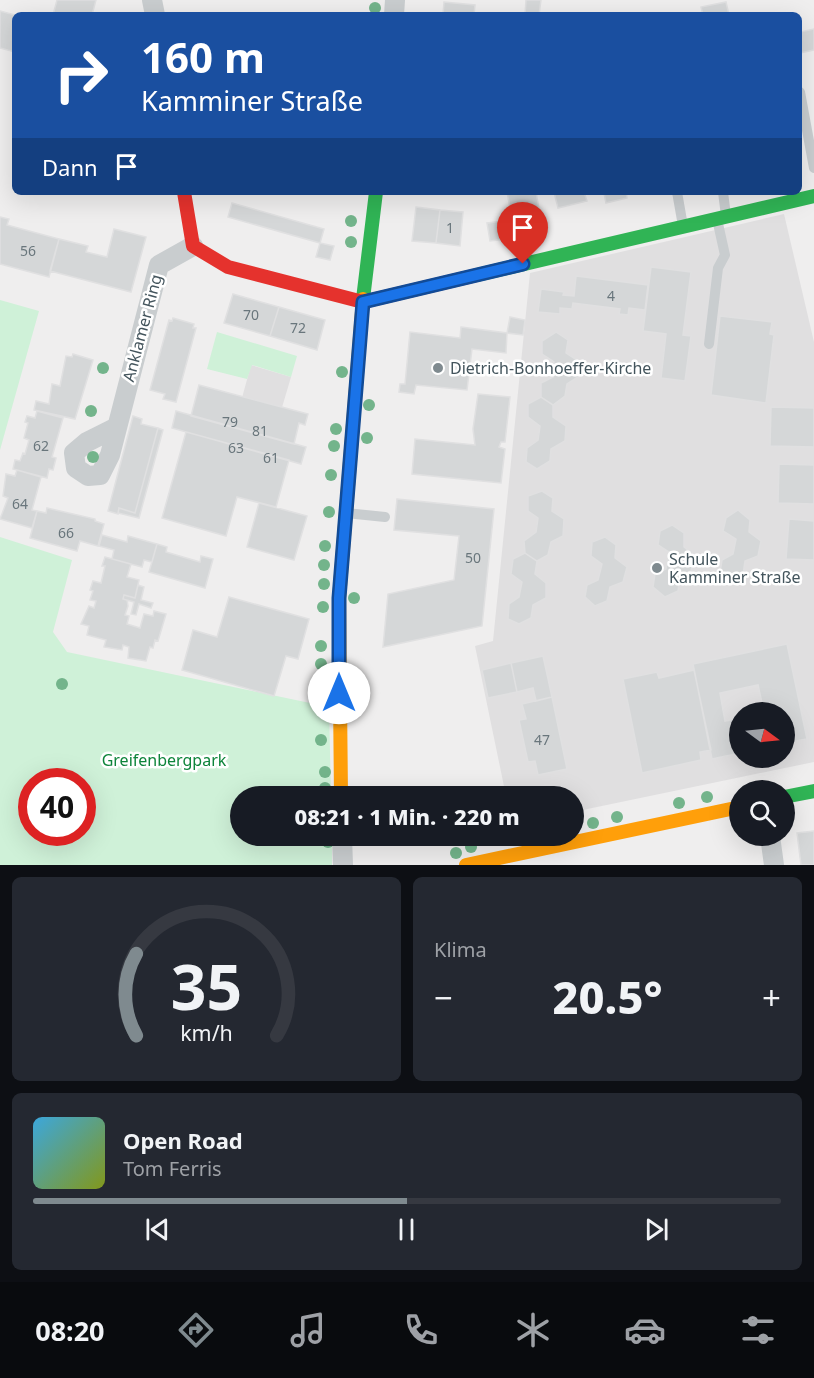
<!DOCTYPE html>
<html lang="de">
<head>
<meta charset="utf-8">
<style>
  body { margin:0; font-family:"Noto Sans",sans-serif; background:#242831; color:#f1f3f6; height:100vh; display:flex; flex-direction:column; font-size:22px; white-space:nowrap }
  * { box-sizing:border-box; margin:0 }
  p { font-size:20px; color:#9ea1a6 }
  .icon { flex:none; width:33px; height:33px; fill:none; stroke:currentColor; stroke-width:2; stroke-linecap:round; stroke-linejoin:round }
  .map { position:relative; height:865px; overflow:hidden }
  .drawer { display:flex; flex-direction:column; gap:12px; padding:12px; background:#0d0f14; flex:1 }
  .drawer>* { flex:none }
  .banner { position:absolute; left:12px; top:12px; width:790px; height:183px; border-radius:9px; box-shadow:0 6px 24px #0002; background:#1a4fa0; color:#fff; overflow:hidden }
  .needle { width:39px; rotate:105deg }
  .fabs { position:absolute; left:729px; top:702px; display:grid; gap:12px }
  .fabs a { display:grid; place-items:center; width:66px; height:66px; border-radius:50%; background:#171b24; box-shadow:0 6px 24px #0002; font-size:30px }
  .speed { position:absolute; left:18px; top:768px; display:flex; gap:12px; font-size:30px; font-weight:700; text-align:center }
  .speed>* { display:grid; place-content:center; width:78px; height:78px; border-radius:50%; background:#171b24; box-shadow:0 6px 24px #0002; line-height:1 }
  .speed .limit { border:9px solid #d22; background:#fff; color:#111 }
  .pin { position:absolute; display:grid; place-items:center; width:51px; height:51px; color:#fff; margin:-62px -26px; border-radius:50% 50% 50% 0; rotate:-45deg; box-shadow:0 0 6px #0007 }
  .pin .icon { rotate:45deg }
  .me { position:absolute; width:66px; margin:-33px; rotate:0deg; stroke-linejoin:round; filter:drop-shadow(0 0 4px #0008) }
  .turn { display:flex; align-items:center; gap:21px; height:126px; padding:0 30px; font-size:27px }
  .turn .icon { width:78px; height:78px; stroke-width:2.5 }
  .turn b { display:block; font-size:42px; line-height:51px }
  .then { display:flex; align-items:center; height:57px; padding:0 30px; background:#0003; gap:12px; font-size:22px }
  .big { font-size:45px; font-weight:800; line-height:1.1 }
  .drawer .card { flex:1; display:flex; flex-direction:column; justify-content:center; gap:9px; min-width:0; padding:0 21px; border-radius:9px; background:#242831 }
  .drawer .dial { align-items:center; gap:0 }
  .dial svg { height:156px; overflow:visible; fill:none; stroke:#363941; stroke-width:7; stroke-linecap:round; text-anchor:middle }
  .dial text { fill:#f1f3f6; stroke:none }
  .song { display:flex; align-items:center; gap:18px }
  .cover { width:72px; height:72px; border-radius:9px; background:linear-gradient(135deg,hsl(200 70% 55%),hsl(70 70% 35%)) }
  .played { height:6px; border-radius:3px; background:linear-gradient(90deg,#7f8a8f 50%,#363941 50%) }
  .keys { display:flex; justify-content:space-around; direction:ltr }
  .heat { display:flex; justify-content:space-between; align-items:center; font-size:33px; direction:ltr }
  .drawer .tiles { flex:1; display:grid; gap:12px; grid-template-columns:1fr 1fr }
  .card:last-child { grid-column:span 2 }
  .trip { position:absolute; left:230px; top:786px; width:354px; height:60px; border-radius:30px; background:#171b24; box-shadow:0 6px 24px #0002; font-weight:800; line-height:60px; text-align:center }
  .menu { display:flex; height:96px; justify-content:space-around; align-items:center; background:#090b0e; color:#9ea1a6 }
  .menu .icon { width:42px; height:42px }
  .menu .selected { color:#7f8a8f }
  .menu b { font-size:27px; color:#f1f3f6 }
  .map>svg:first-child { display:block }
  .education { fill:#e0dfe0; fill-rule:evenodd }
  .green { fill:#cff1d8; fill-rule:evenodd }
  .building { fill:#d5d7d8; stroke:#e0e0e1; stroke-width:1.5 }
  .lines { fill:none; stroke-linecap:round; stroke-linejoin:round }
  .lane { stroke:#c9cdcf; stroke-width:10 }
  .street { stroke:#c9cdcf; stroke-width:20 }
  .fast { stroke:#30b455; stroke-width:14 }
  .slow { stroke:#ff9f0a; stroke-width:14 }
  .jam { stroke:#e5322d; stroke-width:14 }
  .tree { fill:#73b48b }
  .route-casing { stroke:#114b97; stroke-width:15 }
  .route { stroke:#1a73e8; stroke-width:10 }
  .poi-dot { fill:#7f8a8f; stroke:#fff; stroke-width:2 }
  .labels { text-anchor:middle; stroke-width:5; stroke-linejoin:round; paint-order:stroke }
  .number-label { font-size:14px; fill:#69767c }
  .street-label { font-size:16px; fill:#43545c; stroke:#fff }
  .poi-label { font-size:16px; fill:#43545c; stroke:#fff; text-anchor:start }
  .park-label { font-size:16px; fill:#0d843a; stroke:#fff }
</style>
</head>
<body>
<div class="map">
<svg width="814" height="865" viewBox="0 0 814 865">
  <rect width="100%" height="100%" fill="#efeeee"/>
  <path class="education" d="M784,214L814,342V762L573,812V796H506L475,646L493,641L530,273ZM740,712H784V758H740Z
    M251,365L291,377L273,438L234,427Z"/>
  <path class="green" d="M0,300L39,311L0,450Z
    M217,332L297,356L291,377L252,365L247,379L207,369Z
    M0,537L72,560L53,632L67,652L329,707L331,796H240V836H332V865H0ZM32,782H82V832H32Z"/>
  <path class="building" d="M57,0H96L92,15H53Z
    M526,0H541L539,15H525Z
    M444,2L475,5L474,15H443Z
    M726,2L729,15H703L701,7Z
    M0,11L15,15V52L0,48Z
    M814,29V50L800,53V32Z
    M507,192H536L541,220L513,225Z
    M554,192H584L587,201L558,208Z
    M597,192H626L627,198L606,203L604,193L598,194Z
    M232,203L324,229L320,243L228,217Z
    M416,207L440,210L436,243L412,241Z
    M440,210L463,212L460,246L436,243Z
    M0,217L9,219L7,225L59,239L49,277L0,264Z
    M504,221L507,239L490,241L487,223Z
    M114,229L146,237L131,292L50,271L59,239L88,246L86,252L107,257Z
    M320,243L334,246L330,260L316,257Z
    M651,267L691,272L683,335L691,336L685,381L661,378L666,334L643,331Z
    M576,276L648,285L645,310L629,308L628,315L619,314L620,309L573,303L572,309L560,308V314L538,312L541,289L564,292L563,295L574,296Z
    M233,294L279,307L270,336L224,323Z
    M279,307L325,320L317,350L270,336Z
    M720,316L772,322L770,334L774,335L766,403L711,395Z
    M510,317L525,320L523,335L507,333Z
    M173,318L194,324L193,328H196L176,402L163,399L165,394L150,390L169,320L172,321Z
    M461,327L507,333L506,353L472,349L467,390L416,385L414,394L399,392L400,384H405L410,332L460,338Z
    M556,332L568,340L566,353L580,362L578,377L567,384L565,396L553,405L541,397V383L553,377L554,362L542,354V341Z
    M73,354L93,360L75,419L34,410L36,401L49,404L52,384L60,386L66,356L72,357Z
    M199,385L308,414L305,425L299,423L294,444L191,416Z
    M478,394L510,397L505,442H501L499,447L505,449L501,483L412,474L415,439L475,445L473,429Z
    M541,397L553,405V417L566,426L565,441L551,449L550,461L537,469L526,462L527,448L538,440L540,426L528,417V404Z
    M771,407L814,408V447L770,446Z
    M37,411L63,418L52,457L56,458L53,470L49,469L47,478L13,469L15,460L20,461L23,453L25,454L29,440L24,438L28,423L25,422L27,416L35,418Z
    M176,411L306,447L301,464L172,428Z
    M133,416L142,419L141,424L158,428L135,513L119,508L118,514L108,511Z
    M158,428L163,430L139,518L118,513L119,508L135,513Z
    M186,432L289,460L276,507L237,497L226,536L162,518Z
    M779,464L814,465V504L778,503Z
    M17,470L41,477L32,510L37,511L32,528L0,519L8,498L3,496L6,474L15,476Z
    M542,491L553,498L552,511L564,519L563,536L551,542L548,555L537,561L525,553L524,541L536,532L538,518L528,511V496Z
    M397,499L494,509L482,626L383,647L388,594L454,580L459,536L394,530Z
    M259,503L307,516L294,560L247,547Z
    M47,508L95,519V521L104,524L98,546L80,541L77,551L30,538L37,511L46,513Z
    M738,510L750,520L749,532L761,541L758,556L745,561L743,575L731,581L720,573L722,560L733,554L736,539L723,531L726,518Z
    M789,519L814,521V560L786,559Z
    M672,525L684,533V547L695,556L691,571L680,575L678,591L665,597L653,587L655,574L666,569L669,552L658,545L660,531Z
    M102,535L127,542L128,536L157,544L152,562L144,560L142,567L112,559L114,550L99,546Z
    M605,537L616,545L615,558L627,567L623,582L610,587L607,601L595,606L585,597L587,585L598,580L602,564L591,556L592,542Z
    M157,544L167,547L166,552L200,562L201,556L213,559L205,588L149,572Z
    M525,553L537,561L535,574L546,583V598L533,605L531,618L519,624L508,619L509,604L519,597L522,582L511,574L513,559Z
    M105,557L131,564L127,577L139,580L135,598L124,595L123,599L127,600L128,606L125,615L129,616L127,624L140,628L144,614L153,616L154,611L166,614L158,641L155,640L153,648L150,647L146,661L128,658L129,647L123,645L122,650L104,647L106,640L87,635L89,626L81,624L89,606L94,608L96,601L90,600L93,591L90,590L93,581L101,583L105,566H102Z
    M138,585L144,587L141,600L153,603L151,608L139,604L136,615L131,614L134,602L123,599L124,595L135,598Z
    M229,597L309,619L298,659L286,656L274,696L182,670L193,630L217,637Z
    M787,644L807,739L784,743V712H764L758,685L720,693L725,721L740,718V753L712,759L693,664Z
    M543,656L552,697L536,701L533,688L517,692L511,663Z
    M511,663L517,692L488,698L482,670Z
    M694,670L711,750L700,752L701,760L642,773L623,679L657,672L659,678Z
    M552,697L567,769L538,775L535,761L528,762L519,720L526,719L522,704Z
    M814,831V865H801L797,833Z"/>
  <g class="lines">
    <path class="lane" d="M800,92L814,168
      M677,192L683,226
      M723,192L726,216
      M709,344L718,268L725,255L717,219
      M346,513L385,517"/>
    <path class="street" d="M152,0L155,15
      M394,15L395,0
      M115,428L87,442L74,453L76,468L88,476L100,475L110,455L159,265L193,246
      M342,836L343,865
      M770,836L774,865"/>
    <path class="fast" d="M477,275L814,196
      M363,299L376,192
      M784,797L814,791"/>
    <path class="slow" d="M341,796L339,599L363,299
      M466,865L740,807"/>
    <path class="jam" d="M184,192L193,246L228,267L363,302L477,275"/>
  </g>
  <g class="tree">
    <circle cx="375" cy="8" r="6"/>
    <circle cx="351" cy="221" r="6"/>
    <circle cx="351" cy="242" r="6"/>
    <circle cx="103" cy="368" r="6"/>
    <circle cx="342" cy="372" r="6"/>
    <circle cx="369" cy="405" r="6"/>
    <circle cx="91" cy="411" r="6"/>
    <circle cx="336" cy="429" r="6"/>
    <circle cx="367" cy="438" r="6"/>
    <circle cx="334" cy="446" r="6"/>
    <circle cx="93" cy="457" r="6"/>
    <circle cx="331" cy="475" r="6"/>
    <circle cx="329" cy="512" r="6"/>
    <circle cx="325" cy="546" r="6"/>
    <circle cx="324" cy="565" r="6"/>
    <circle cx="324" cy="584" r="6"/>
    <circle cx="354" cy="598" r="6"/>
    <circle cx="323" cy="607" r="6"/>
    <circle cx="321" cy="646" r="6"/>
    <circle cx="321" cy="664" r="6"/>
    <circle cx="62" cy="684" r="6"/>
    <circle cx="320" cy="704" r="6"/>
    <circle cx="321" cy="740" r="6"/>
    <circle cx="325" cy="772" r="6"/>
    <circle cx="325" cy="788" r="6"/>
    <circle cx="707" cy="797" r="6"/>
    <circle cx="679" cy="803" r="6"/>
    <circle cx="617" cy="817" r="6"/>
    <circle cx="593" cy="823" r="6"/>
    <circle cx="328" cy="842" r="6"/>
    <circle cx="471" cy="847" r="6"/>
    <circle cx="456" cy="853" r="6"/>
  </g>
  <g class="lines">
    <g class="route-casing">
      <path id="route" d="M339,693V598L363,302L523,264"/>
    </g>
    <use href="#route" class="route"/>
  </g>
  <g class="poi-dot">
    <circle cx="438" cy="368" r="6"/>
    <circle cx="657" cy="568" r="6"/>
  </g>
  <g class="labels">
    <g class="number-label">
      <text x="450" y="233">1</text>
      <text x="28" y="256">56</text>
      <text x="611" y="301">4</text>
      <text x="251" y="320">70</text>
      <text x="298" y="333">72</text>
      <text x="230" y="427">79</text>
      <text x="260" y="436">81</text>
      <text x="41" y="451">62</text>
      <text x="236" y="453">63</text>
      <text x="271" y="463">61</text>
      <text x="20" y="509">64</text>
      <text x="66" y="538">66</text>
      <text x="473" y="563">50</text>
      <text x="542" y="745">47</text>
    </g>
    <g class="street-label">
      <text transform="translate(142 328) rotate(-75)" y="6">Anklamer Ring</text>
    </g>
    <g class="poi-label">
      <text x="450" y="374">Dietrich-Bonhoeffer-Kirche</text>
      <text x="669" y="565">Schule<tspan x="669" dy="18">Kamminer Straße</tspan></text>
    </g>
    <g class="park-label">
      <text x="164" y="766">Greifenbergpark</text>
    </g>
  </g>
</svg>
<div class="fabs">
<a><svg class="needle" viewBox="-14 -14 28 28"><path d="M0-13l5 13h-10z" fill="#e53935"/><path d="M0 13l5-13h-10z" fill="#9ea1a6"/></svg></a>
<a><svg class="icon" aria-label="search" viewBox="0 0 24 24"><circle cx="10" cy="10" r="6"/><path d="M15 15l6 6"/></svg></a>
</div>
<div class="speed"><div class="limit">40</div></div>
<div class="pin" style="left:523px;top:264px;background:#d93025"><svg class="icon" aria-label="arrive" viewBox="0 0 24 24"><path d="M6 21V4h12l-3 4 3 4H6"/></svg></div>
<svg class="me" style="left:339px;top:693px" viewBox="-20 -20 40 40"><circle r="19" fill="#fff"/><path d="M0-13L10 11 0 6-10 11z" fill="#1a73e8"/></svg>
<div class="trip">08:21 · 1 Min. · 220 m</div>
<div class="banner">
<div class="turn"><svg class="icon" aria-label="right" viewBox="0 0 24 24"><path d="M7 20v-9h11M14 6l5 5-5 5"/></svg><div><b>160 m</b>Kamminer Straße</div></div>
<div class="then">Dann<svg class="icon" aria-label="arrive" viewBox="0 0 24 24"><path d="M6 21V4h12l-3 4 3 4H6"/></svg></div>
</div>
</div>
<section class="drawer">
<div class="tiles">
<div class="card dial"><svg viewBox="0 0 100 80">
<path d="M14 69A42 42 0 1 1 86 69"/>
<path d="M14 69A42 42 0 0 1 14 27" stroke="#7f8a8f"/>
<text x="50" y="56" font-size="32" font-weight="700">35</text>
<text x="50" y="72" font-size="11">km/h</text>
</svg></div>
<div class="card"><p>Klima</p>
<div class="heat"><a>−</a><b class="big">20.5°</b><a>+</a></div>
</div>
<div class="card">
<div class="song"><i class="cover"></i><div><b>Open Road</b><p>Tom Ferris</p></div></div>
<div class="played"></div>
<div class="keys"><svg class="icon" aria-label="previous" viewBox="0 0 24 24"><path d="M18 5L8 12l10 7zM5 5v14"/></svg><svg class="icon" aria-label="pause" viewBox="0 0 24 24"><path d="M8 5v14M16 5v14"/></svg><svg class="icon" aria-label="next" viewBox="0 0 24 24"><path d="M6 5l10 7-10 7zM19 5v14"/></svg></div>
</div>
</div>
</section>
<nav class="menu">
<b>08:20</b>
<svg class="icon selected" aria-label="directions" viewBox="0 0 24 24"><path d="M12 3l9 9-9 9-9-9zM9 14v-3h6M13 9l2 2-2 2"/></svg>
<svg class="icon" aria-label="music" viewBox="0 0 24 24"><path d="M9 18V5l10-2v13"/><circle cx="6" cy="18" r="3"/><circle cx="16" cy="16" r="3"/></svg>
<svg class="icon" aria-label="phone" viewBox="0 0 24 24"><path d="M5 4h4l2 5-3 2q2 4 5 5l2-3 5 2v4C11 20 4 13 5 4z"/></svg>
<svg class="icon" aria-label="climate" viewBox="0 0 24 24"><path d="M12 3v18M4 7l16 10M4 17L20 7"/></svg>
<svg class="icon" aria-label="car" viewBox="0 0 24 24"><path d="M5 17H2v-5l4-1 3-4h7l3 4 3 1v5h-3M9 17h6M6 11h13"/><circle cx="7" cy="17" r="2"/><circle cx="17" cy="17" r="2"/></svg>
<svg class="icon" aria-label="filters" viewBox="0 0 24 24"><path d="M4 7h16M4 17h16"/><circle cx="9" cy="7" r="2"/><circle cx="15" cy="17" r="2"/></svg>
</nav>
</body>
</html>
